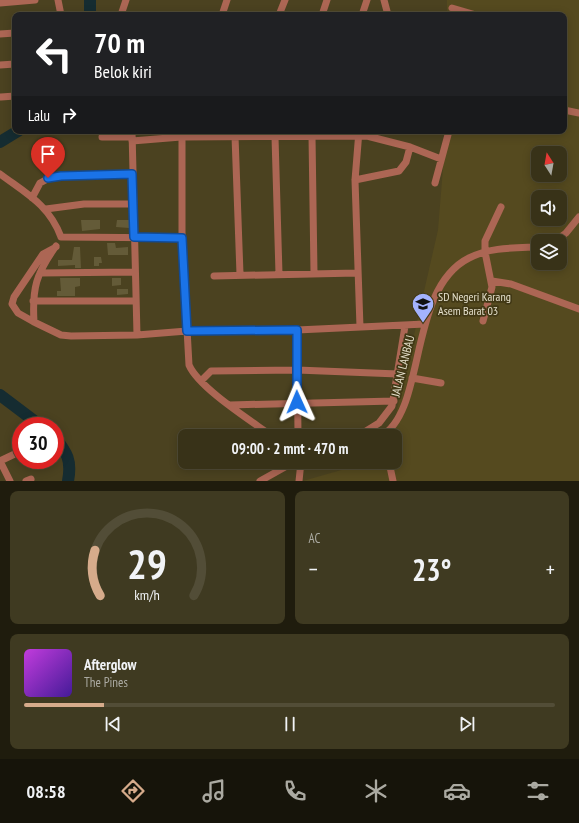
<!DOCTYPE html>
<html lang="id">
<head>
<meta charset="utf-8">
<style>
  body { margin:0; font-family:"PT Sans Narrow",sans-serif; background:#3f3a21; color:#f1f3f6; height:100vh; display:flex; flex-direction:column; font-size:15px; white-space:nowrap }
  * { box-sizing:border-box; margin:0 }
  p { font-size:13px; color:#abaaa2 }
  .icon { flex:none; width:22px; height:22px; fill:none; stroke:currentColor; stroke-width:2; stroke-linecap:round; stroke-linejoin:round }
  .map { position:relative; height:481px; overflow:hidden }
  .drawer { display:flex; flex-direction:column; gap:10px; padding:10px; background:#1f1c0d; flex:1 }
  .drawer>* { flex:none }
  .banner { position:absolute; left:12px; top:12px; width:555px; height:122px; border-radius:8px; box-shadow:0 2px 10px #0003,0 0 0 1px #524d37; background:#202124; color:#fff; overflow:hidden }
  .needle { width:26px; rotate:349deg }
  .tools { position:absolute; left:531px; top:146px; display:grid; gap:8px }
  .tools a { display:grid; place-items:center; width:36px; height:36px; border-radius:8px; background:#383218; box-shadow:0 2px 10px #0003,0 0 0 1px #524d37; font-size:20px }
  .speed { position:absolute; left:12px; top:417px; display:flex; gap:8px; font-size:20px; font-weight:700; text-align:center }
  .speed>* { display:grid; place-content:center; width:52px; height:52px; border-radius:50%; background:#383218; box-shadow:0 2px 10px #0003,0 0 0 1px #524d37; line-height:1 }
  .speed .limit { border:6px solid #d22; background:#fff; color:#111 }
  .pin { position:absolute; display:grid; place-items:center; width:34px; height:34px; color:#fff; margin:-41px -17px; border-radius:50% 50% 50% 0; rotate:-45deg; box-shadow:0 0 4px #0007 }
  .pin .icon { rotate:45deg }
  .me { position:absolute; width:44px; margin:-22px; rotate:359deg; stroke-linejoin:round; filter:drop-shadow(0 0 3px #0008) }
  .turn { display:flex; align-items:center; gap:14px; height:84px; padding:0 16px; font-size:18px }
  .turn .icon { width:52px; height:52px; stroke-width:2.5 }
  .turn b { display:block; font-size:28px; line-height:34px }
  .then { display:flex; align-items:center; height:38px; padding:0 16px; background:#0003; gap:8px; font-size:15px }
  .big { font-size:30px; font-weight:700; line-height:1.1 }
  .drawer .card { flex:1; display:flex; flex-direction:column; justify-content:center; gap:6px; min-width:0; padding:0 14px; border-radius:8px; background:#3f3a21 }
  .drawer .dial { align-items:center; gap:0 }
  .dial svg { height:104px; overflow:visible; fill:none; stroke:#524d37; stroke-width:7; stroke-linecap:round; text-anchor:middle }
  .dial text { fill:#f1f3f6; stroke:none }
  .song { display:flex; align-items:center; gap:12px }
  .cover { width:48px; height:48px; border-radius:6px; background:linear-gradient(135deg,hsl(290 70% 55%),hsl(260 70% 35%)) }
  .played { height:4px; border-radius:2px; background:linear-gradient(90deg,#d6ab8b 15%,#524d37 15%) }
  .keys { display:flex; justify-content:space-around; direction:ltr }
  .heat { display:flex; justify-content:space-between; align-items:center; font-size:22px; direction:ltr }
  .drawer .tiles { flex:1; display:grid; gap:10px; grid-template-columns:1fr 1fr }
  .card:last-child { grid-column:span 2 }
  .trip { position:absolute; left:178px; top:429px; width:224px; height:40px; border-radius:8px; background:#383218; box-shadow:0 2px 10px #0003,0 0 0 1px #524d37; font-weight:700; line-height:40px; text-align:center }
  .tabs { display:flex; height:64px; justify-content:space-around; align-items:center; background:#16140a; color:#abaaa2 }
  .tabs .icon { width:28px; height:28px }
  .tabs .current { color:#d6ab8b }
  .tabs b { font-size:18px; color:#f1f3f6 }
  .map>svg:first-child { display:block }
  .built { fill:#554a1f; fill-rule:evenodd }
  .lines { fill:none; stroke-linecap:round; stroke-linejoin:round }
  .river { stroke:#152c31; stroke-width:12 }
  .building { fill:#645b38 }
  .minor { stroke:#ac6654; stroke-width:7 }
  .route-casing { stroke:#114b97; stroke-width:10 }
  .route { stroke:#1a73e8; stroke-width:7 }
  .labels { text-anchor:middle; stroke-width:3.5; stroke-linejoin:round; paint-order:stroke }
  .poi-label { font-size:12px; fill:#e4dfcb; stroke:#413815; text-anchor:start }
  .street-label { font-size:12px; fill:#e4dfcb; stroke:#413815 }
</style>
</head>
<body>
<div class="map">
<svg width="579" height="481" viewBox="0 0 579 481">
  <rect width="100%" height="100%" fill="#4b4220"/>
  <path class="built" d="M447,0H579V481H303L369,462H395V436H391L438,230L446,131H564V15H447ZM538,153H560V175H538ZM538,197H560V219H538ZM538,241H560V263H538Z"/>
  <g class="lines">
    <path class="river" d="M90,0V15
      M0,142L18,131
      M0,395L41,426
      M55,437C67,453 72,460 68,481"/>
  </g>
  <path class="building" d="M81,220H100V229L82,231Z
    M117,220H129V228L116,227Z
    M107,243H115L116,248L128,247V255H108Z
    M74,247H80L81,268H75V265L58,266V260H72Z
    M94,257H101L102,263H99V266H94Z
    M60,278H80V286L75,287V296H57V291H61Z
    M112,278H121V285L112,286Z
    M117,289H128V294L117,295Z"/>
  <g class="lines">
    <path class="minor" d="M58,0L61,15
      M384,0L388,15
      M0,3L35,0
      M452,8L476,15
      M121,15L126,0
      M222,15L227,0
      M279,15L285,0
      M322,15L327,0
      M362,15L367,0
      M0,34L15,33
      M0,65L15,64
      M1,97L15,96
      M564,110L579,113
      M132,131L137,335
      M182,131V238L189,365C199,388 250,420 272,436
      M237,131L235,136L240,274
      M359,131L355,180L360,327
      M312,136L314,273
      M102,137H132
      M275,137L279,274
      M132,141L181,137L367,136L410,147L441,159
      M0,174C27,194 49,205 61,237
      M355,180L399,171L406,162L410,147
      M435,183L449,131
      M32,198L40,183L53,176L132,174
      M46,209L84,204H134
      M61,237L182,238
      M555,241L566,233L579,217
      M56,247L43,254L14,297L12,304L18,313L34,322L61,335L71,336L137,335L187,331L297,330L425,324
      M40,273L135,272
      M214,276L357,273
      M492,281L511,284L579,309
      M33,301H136
      M483,321L492,287L485,252V241L501,207
      M34,322C32,288 36,274 56,246
      M297,330L298,436
      M412,378L441,383
      M201,381L211,371L297,370L398,374
      M230,405L394,401
      M358,436L379,423L392,406L405,326
      M381,436C427,411 407,289 469,258C490,247 515,248 538,247
      M0,461L21,451
      M0,461L10,481
      M389,462L393,481
      M26,481L31,479
      M260,481L294,462
      M299,481L301,462"/>
  </g>
  <g class="lines">
    <g class="route-casing">
      <path id="route" d="M48,178L61,176L132,174L134,237L182,238L187,331L297,330V402"/>
    </g>
    <use href="#route" class="route"/>
  </g>
  <defs>
    <g id="school-pin" transform="scale(1.15)"><path d="M0 17L-7.5 6A9.5 9.5 0 1 1 7.5 6Z" fill="#a3b2fd" stroke="#413815"/><path d="M0-5L7-2L0 1L-7-2ZM-4 1L0 2.5L4 1V4Q0 6-4 4Z" fill="#111"/></g>
  </defs>
  <g fill-rule="evenodd">
    <use href="#school-pin" x="423" y="304"/>
  </g>
  <g class="labels">
    <g class="poi-label">
      <text x="438" y="301">SD Negeri Karang<tspan x="438" dy="14">Asem Barat 03</tspan></text>
    </g>
    <g class="street-label">
      <text transform="translate(403 366) rotate(-76)" y="4">JALAN LANBAU</text>
    </g>
  </g>
</svg>
<div class="tools">
<a><svg class="needle" viewBox="-14 -14 28 28"><path d="M0-13l5 13h-10z" fill="#e53935"/><path d="M0 13l5-13h-10z" fill="#abaaa2"/></svg></a>
<a><svg class="icon" aria-label="sound" viewBox="0 0 24 24"><path d="M4 9h4l5-4v14l-5-4H4zM17 9q2 3 0 6"/></svg></a>
<a><svg class="icon" aria-label="layers" viewBox="0 0 24 24"><path d="M12 4l9 5-9 5-9-5zM3 14l9 5 9-5"/></svg></a>
</div>
<div class="speed"><div class="limit">30</div></div>
<div class="pin" style="left:48px;top:178px;background:#d93025"><svg class="icon" aria-label="arrive" viewBox="0 0 24 24"><path d="M6 21V4h12l-3 4 3 4H6"/></svg></div>
<svg class="me" style="left:297px;top:402px" viewBox="-20 -20 40 40"><path d="M0-17L14 15 0 8-14 15z" fill="#1a73e8" stroke="#fff" stroke-width="4"/></svg>
<div class="trip">09:00 · 2 mnt · 470 m</div>
<div class="banner">
<div class="turn"><svg class="icon" aria-label="left" viewBox="0 0 24 24"><path d="M17 20v-9H6M10 6l-5 5 5 5"/></svg><div><b>70 m</b>Belok kiri</div></div>
<div class="then">Lalu<svg class="icon" aria-label="right" viewBox="0 0 24 24"><path d="M7 20v-9h11M14 6l5 5-5 5"/></svg></div>
</div>
</div>
<section class="drawer">
<div class="tiles">
<div class="card dial"><svg viewBox="0 0 100 80">
<path d="M14 69A42 42 0 1 1 86 69"/>
<path d="M14 69A42 42 0 0 1 10 34" stroke="#d6ab8b"/>
<text x="50" y="56" font-size="32" font-weight="700">29</text>
<text x="50" y="72" font-size="11">km/h</text>
</svg></div>
<div class="card"><p>AC</p>
<div class="heat"><a>−</a><b class="big">23°</b><a>+</a></div>
</div>
<div class="card">
<div class="song"><i class="cover"></i><div><b>Afterglow</b><p>The Pines</p></div></div>
<div class="played"></div>
<div class="keys"><svg class="icon" aria-label="previous" viewBox="0 0 24 24"><path d="M18 5L8 12l10 7zM5 5v14"/></svg><svg class="icon" aria-label="pause" viewBox="0 0 24 24"><path d="M8 5v14M16 5v14"/></svg><svg class="icon" aria-label="next" viewBox="0 0 24 24"><path d="M6 5l10 7-10 7zM19 5v14"/></svg></div>
</div>
</div>
</section>
<nav class="tabs">
<b>08:58</b>
<svg class="icon current" aria-label="directions" viewBox="0 0 24 24"><path d="M12 3l9 9-9 9-9-9zM9 14v-3h6M13 9l2 2-2 2"/></svg>
<svg class="icon" aria-label="music" viewBox="0 0 24 24"><path d="M9 18V5l10-2v13"/><circle cx="6" cy="18" r="3"/><circle cx="16" cy="16" r="3"/></svg>
<svg class="icon" aria-label="phone" viewBox="0 0 24 24"><path d="M5 4h4l2 5-3 2q2 4 5 5l2-3 5 2v4C11 20 4 13 5 4z"/></svg>
<svg class="icon" aria-label="climate" viewBox="0 0 24 24"><path d="M12 3v18M4 7l16 10M4 17L20 7"/></svg>
<svg class="icon" aria-label="car" viewBox="0 0 24 24"><path d="M5 17H2v-5l4-1 3-4h7l3 4 3 1v5h-3M9 17h6M6 11h13"/><circle cx="7" cy="17" r="2"/><circle cx="17" cy="17" r="2"/></svg>
<svg class="icon" aria-label="filters" viewBox="0 0 24 24"><path d="M4 7h16M4 17h16"/><circle cx="9" cy="7" r="2"/><circle cx="15" cy="17" r="2"/></svg>
</nav>
</body>
</html>
